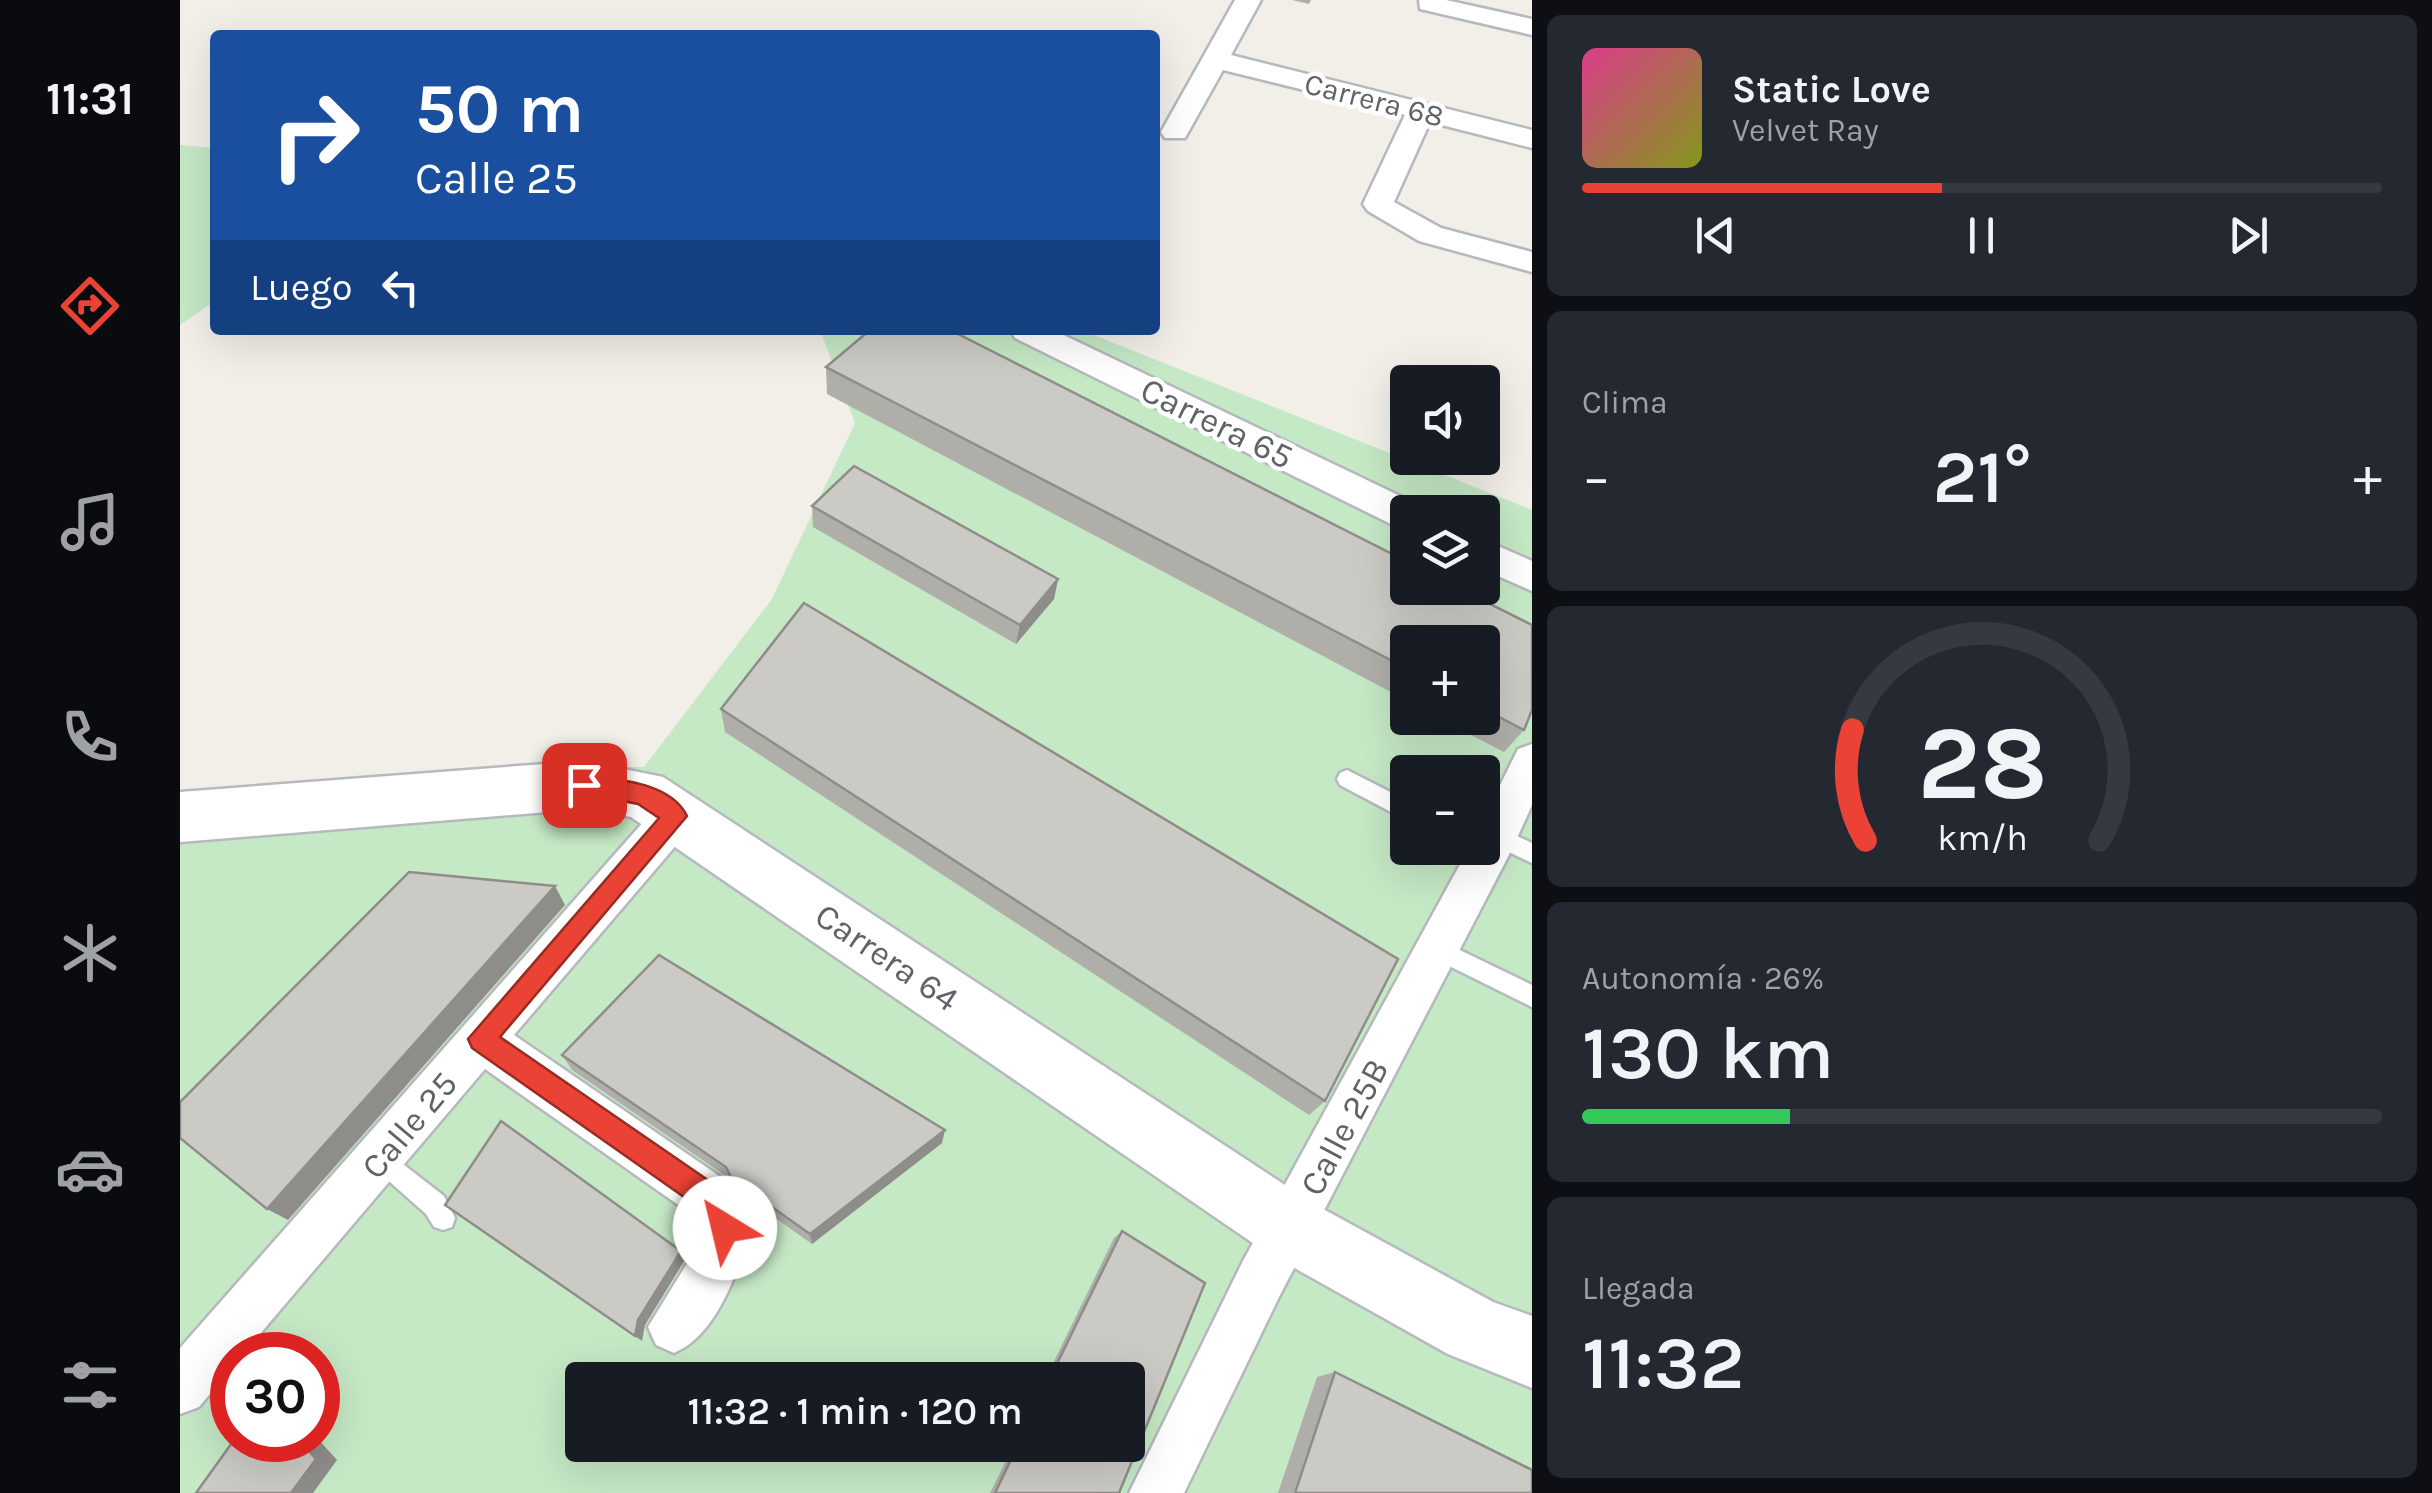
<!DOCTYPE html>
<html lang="es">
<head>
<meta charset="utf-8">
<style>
  body { margin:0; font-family:Karla,sans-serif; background:#242831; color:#f1f3f6; height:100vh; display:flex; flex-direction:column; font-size:38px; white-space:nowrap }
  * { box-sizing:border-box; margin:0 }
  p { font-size:32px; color:#9ea1a6 }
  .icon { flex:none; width:55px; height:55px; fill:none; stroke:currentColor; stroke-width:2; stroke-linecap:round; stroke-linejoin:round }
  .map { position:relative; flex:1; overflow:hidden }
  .details { display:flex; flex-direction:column; gap:15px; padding:15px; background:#0d0f14; width:900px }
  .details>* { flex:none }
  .hud { position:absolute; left:30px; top:30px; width:950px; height:305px; border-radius:10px; box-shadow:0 10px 40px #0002; background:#1a4fa0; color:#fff; overflow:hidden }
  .fabs { position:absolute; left:1210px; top:365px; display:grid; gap:20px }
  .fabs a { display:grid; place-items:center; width:110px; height:110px; border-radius:10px; background:#171b24; box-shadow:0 10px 40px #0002; font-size:50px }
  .speed { position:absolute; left:30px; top:1332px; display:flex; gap:20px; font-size:50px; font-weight:700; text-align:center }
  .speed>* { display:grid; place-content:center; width:130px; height:130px; border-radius:50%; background:#171b24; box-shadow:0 10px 40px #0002; line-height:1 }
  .speed .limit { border:15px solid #d22; background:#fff; color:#111 }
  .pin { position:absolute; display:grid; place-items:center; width:85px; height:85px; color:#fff; margin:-42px; border-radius:20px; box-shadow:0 5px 15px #0006 }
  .me { position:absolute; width:110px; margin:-55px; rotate:324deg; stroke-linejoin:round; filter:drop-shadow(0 0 8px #0008) }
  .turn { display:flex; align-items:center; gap:35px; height:210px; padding:0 40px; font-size:45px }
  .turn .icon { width:130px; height:130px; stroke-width:2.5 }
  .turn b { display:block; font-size:70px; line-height:85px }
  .then { display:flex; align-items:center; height:95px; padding:0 40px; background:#0003; gap:20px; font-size:38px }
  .big { font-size:75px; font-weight:600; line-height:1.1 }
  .details .tile { flex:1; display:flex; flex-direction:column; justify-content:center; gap:15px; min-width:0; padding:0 35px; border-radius:15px; background:#242831 }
  .details .dial { align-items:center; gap:0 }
  .dial svg { height:260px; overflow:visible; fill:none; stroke:#363941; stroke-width:7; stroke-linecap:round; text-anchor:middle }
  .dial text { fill:#f1f3f6; stroke:none }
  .song { display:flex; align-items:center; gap:30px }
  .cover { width:120px; height:120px; border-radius:15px; background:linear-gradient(135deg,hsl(330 70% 55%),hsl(70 70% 35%)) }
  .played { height:10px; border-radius:5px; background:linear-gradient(90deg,#ea4335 45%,#363941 45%) }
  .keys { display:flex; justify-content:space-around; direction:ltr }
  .heat { display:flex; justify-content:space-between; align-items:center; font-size:55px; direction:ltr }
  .charge { height:15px; border-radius:8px; background:linear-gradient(90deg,#34c759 26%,#363941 0) }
  .trip { position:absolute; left:385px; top:1362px; width:580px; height:100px; border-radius:10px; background:#171b24; box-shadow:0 10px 40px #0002; font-weight:600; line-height:100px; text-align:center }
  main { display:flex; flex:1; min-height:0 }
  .dock { display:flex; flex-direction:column; width:180px; justify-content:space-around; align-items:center; background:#090b0e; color:#9ea1a6 }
  .dock .icon { width:70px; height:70px }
  .dock .active { color:#ea4335 }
  .dock b { font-size:45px; color:#f1f3f6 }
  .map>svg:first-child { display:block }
  .green { fill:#c5e8c5; fill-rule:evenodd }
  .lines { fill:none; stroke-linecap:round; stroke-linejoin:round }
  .lane-casing { stroke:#b5b8bc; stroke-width:5 }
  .street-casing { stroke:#b5b8bc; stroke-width:5 }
  .secondary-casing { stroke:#b6babf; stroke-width:5 }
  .lane { fill:#fff; fill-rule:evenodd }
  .street { fill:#fff; fill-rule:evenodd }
  .secondary { fill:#fff; fill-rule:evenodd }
  .wall { fill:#afaea9 }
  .shaded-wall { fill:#8f8d8a }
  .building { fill:#cccac5; stroke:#8f8d8a; stroke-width:2.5 }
  .route { fill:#ea4335; stroke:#982c22; stroke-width:2.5 }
  .labels { text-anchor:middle; stroke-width:9; stroke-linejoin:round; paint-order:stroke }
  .far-street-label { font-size:30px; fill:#5f6368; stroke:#fff }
  .street-label { font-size:35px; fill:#5f6368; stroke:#fff }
</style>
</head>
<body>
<main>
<nav class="dock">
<b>11:31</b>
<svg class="icon active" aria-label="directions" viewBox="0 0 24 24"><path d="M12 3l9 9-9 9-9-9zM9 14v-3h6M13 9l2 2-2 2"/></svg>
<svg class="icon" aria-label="music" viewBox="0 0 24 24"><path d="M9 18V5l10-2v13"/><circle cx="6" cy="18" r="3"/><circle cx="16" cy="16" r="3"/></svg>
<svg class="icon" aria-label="phone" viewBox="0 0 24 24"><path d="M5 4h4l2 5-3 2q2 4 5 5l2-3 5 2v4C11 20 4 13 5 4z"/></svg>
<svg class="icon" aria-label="climate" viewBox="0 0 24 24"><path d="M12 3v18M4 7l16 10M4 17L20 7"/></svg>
<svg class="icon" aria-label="car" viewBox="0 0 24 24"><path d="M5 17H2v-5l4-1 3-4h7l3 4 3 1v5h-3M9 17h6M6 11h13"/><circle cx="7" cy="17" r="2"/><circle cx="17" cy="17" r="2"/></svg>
<svg class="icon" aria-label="filters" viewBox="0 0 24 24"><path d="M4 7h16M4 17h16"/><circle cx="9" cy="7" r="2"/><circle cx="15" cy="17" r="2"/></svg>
</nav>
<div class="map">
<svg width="1352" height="1493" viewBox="0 0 1352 1493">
  <rect width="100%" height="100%" fill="#f1efe8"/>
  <path class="green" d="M0,145L35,148V301L0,325Z
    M640,330H901L1352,510V1493H0V797L317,767H464L592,599L675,423ZM1228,512H1302V588H1228ZM1228,642H1302V718H1228ZM1228,772H1302V848H1228ZM52,1355H138V1440H52ZM402,1380H948V1445H402Z"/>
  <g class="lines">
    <g class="lane-casing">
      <path id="lane" d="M1167,770L1228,801V821L1160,785L1157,779L1160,773Z
        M1317,827L1352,843V863L1310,843L1307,836L1310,829Z
        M1257,939L1352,985V1007L1249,956L1246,949L1249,942Z
        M201,1147L264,1196L275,1218L272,1227L263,1230L254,1227L246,1214L193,1167L189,1159L193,1151Z"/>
    </g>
    <g class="street-casing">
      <path id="street" d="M1055,0H1081L1051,55L1352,130V148L1250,122L1214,202L1261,228L1352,252V272L1239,241L1188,211L1183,204L1225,115L1043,70L1005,138H985L981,132Z
        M1239,0H1266L1352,19V35L1240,9Z
        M830,330H873L1241,506L1244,512H1228V529L1215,526L835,338Z
        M1302,539L1352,561V591L1302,569Z
        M1352,744V805L1332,849L1099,1297L1004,1493H949L1063,1261L1289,848H1302V822L1338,749Z
        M495,798L510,803L516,816L510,829L334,1035L548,1182L570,1228C559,1270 537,1335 494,1353L476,1345L468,1327L514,1252L520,1229L514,1216L305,1069L62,1355H52V1367L19,1407L0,1414V1348L480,803Z"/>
    </g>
    <g class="secondary-casing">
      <path id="secondary" d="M404,761L483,777L1134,1204L1313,1302L1352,1316V1388L1268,1354L1086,1252L451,817L404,809L0,842V792Z"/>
    </g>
    <use href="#lane" class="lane"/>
    <use href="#street" class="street"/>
    <use href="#secondary" class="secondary"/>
  </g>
  <path class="wall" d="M1112,0H1131L1129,4Z
    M690,330H770L1228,562V588H1278L1352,625V710L1344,730L1324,752L1258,718H1302V642H1228V701L647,394L646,367Z
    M632,506L878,579L874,599L836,644L633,527Z
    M541,709L1145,1101L1129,1115L545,732Z
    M382,1055L762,1143L632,1244L556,1190L550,1179L392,1070Z
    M942,1231L1025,1283L939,1493H810L834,1445H948V1380H865L934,1238Z
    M1155,1372L1352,1493H1098L1137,1377Z"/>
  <path class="shaded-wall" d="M878,579L874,599L836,644L840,625Z
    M375,886L385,905L108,1220L87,1209Z
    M765,1130L762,1143L632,1244L630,1234Z
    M501,1251L506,1258L465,1325L462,1341L455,1336L458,1320Z
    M138,1439L157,1460L133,1493H111L119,1440H138Z"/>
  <path class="building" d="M690,330H770L1228,562V588H1278L1352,625V710L1344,730L1302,708V642H1228V669L646,367Z
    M674,466L878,579L840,625L632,506Z
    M624,603L1218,959L1145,1101L541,709Z
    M229,872L375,886L87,1209L0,1138V1102Z
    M479,955L765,1130L630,1234L552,1179L546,1167L382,1055Z
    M321,1121L501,1251L458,1320L455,1336L265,1205Z
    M942,1231L1025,1283L939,1493H815L838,1445H948V1380H869Z
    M1155,1372L1352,1470V1493H1115Z
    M54,1440H119L136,1459L111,1493H16Z"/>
  <path class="route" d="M404,775C436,780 490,781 507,816L320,1037L541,1189L559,1228L555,1238L545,1242L535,1238L521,1209L292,1048L288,1039L479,818L458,804L395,792V778Z"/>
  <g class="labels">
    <g class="far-street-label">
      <text transform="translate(1194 100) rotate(14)" y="10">Carrera 68</text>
    </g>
    <g class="street-label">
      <text transform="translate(1037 423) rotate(26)" y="12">Carrera 65</text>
      <text transform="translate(707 957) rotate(34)" y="12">Carrera 64</text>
      <text transform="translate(229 1125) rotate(-50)" y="12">Calle 25</text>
      <text transform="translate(1164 1127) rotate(-62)" y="12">Calle 25B</text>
    </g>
  </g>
</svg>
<div class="fabs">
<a><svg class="icon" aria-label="sound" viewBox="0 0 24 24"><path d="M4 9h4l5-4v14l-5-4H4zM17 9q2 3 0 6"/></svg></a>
<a><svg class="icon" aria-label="layers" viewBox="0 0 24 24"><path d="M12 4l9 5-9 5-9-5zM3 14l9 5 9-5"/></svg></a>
<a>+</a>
<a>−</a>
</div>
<div class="speed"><div class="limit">30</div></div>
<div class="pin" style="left:404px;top:785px;background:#d93025"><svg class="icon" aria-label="arrive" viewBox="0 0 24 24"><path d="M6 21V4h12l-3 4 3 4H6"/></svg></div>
<svg class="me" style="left:545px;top:1228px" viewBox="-20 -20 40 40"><circle r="19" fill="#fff"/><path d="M0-13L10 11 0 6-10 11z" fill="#ea4335"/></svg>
<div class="trip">11:32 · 1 min · 120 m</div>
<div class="hud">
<div class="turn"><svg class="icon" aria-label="right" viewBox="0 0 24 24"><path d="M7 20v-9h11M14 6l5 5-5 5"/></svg><div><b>50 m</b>Calle 25</div></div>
<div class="then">Luego<svg class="icon" aria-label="left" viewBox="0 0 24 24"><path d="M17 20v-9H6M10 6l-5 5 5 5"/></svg></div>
</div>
</div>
<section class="details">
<div class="tile">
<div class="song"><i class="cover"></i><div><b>Static Love</b><p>Velvet Ray</p></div></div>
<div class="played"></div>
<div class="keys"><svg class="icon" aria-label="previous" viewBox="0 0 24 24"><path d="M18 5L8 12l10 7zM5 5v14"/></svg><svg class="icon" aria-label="pause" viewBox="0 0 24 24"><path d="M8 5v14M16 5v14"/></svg><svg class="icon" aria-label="next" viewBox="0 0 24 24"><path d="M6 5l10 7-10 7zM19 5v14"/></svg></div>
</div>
<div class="tile"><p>Clima</p>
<div class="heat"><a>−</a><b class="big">21°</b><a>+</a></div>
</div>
<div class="tile dial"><svg viewBox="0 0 100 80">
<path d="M14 69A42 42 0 1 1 86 69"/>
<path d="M14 69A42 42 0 0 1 10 35" stroke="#ea4335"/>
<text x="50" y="56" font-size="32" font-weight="700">28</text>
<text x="50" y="72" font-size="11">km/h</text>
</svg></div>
<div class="tile"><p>Autonomía · 26%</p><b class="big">130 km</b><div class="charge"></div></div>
<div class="tile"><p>Llegada</p><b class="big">11:32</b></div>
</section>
</main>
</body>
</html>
